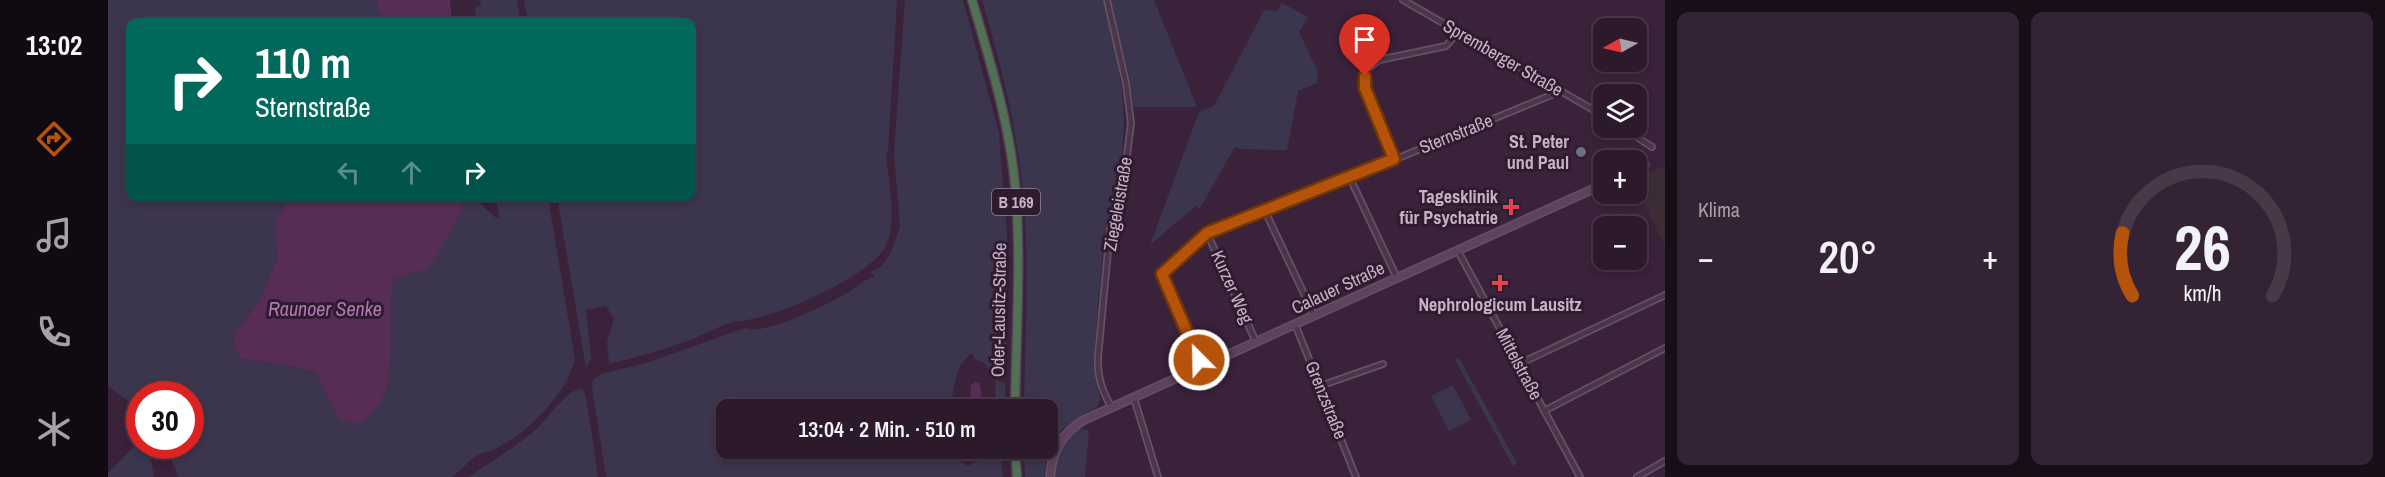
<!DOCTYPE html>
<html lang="de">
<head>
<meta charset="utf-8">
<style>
  body { margin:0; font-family:"Archivo Narrow",sans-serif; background:#342334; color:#f1f3f6; height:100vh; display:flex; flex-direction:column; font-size:22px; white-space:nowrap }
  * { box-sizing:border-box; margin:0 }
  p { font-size:20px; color:#a6a1a9 }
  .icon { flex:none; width:33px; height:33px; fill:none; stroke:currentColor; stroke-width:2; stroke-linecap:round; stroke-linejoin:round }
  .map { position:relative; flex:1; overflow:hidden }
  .panel { display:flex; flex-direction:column; gap:12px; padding:12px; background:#180e18; width:720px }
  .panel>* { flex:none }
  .guide { position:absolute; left:18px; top:18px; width:570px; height:183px; border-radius:12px; box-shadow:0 3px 9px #0003,0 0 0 2px #483848; background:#00695c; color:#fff; overflow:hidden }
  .needle { width:39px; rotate:262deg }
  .controls { position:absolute; left:1485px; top:18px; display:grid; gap:12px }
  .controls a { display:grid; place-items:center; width:54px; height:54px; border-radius:12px; background:#2c1a2c; box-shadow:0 3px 9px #0003,0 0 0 2px #483848; font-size:30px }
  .speed { position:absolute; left:18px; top:381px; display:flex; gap:12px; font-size:30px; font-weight:700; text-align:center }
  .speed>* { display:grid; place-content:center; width:78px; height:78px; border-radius:50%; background:#2c1a2c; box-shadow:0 3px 9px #0003,0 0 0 2px #483848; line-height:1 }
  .speed .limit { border:9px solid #d22; background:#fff; color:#111 }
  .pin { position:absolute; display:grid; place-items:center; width:51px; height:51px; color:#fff; margin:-62px -26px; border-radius:50% 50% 50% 0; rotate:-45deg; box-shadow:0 0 6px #0007 }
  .pin .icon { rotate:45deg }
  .me { position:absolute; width:66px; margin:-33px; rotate:337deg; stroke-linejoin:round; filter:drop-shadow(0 0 4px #0008) }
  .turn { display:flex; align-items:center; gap:21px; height:126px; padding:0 30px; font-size:27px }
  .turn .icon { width:78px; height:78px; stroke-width:2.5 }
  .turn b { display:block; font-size:42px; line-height:51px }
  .lanes { display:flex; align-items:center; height:57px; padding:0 30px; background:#0003; justify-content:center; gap:30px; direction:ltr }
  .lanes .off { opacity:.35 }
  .big { font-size:45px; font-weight:600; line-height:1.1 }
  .panel .tile { flex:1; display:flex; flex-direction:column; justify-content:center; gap:9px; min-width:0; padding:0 21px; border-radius:12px; background:#342334 }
  .panel .dial { align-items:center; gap:0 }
  .dial svg { height:156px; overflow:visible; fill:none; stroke:#483848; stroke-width:7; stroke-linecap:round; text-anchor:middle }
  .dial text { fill:#f1f3f6; stroke:none }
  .heat { display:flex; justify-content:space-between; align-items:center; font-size:33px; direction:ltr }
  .panel .tiles { flex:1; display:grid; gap:12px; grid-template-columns:repeat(2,1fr) }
  .trip { position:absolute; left:608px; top:399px; width:342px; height:60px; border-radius:12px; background:#2c1a2c; box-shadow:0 3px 9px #0003,0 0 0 2px #483848; font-weight:600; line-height:60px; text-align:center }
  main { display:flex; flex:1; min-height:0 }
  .tabs { display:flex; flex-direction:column; width:108px; justify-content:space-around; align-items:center; background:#120a12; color:#a6a1a9 }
  .tabs .icon { width:42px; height:42px }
  .tabs .active { color:#b45309 }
  .tabs b { font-size:27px; color:#f1f3f6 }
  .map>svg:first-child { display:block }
  .medical { fill:#3c2d34 }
  .green { fill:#3c354e }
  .water { fill:#572d56 }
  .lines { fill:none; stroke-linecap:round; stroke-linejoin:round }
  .street-casing { stroke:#655165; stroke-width:8 }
  .secondary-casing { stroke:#655165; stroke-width:10 }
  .highway-casing { stroke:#523e52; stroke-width:11 }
  .street { stroke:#4b354a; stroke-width:4.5 }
  .secondary { stroke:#5e435c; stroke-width:7 }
  .highway { stroke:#527154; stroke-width:8 }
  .route-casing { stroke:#753606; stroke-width:15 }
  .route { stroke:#b45309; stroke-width:10 }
  .worship-dot { fill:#6b7280; stroke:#2f1b2f; stroke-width:2 }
  .health-dot { fill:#e0444e; stroke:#2f1b2f; stroke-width:2 }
  .labels { text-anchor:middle; stroke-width:6; stroke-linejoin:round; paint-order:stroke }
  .shield { fill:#2f1b2f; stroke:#998498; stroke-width:1.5 }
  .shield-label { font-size:16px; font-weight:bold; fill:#c6b1c5 }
  .street-label { font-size:18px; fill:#c6b1c5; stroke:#2f1b2f }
  .poi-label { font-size:18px; font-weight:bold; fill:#c6b1c5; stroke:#2f1b2f; text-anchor:end }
  .water-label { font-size:20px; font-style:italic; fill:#af78ae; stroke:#2f1b2f }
</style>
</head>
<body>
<main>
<nav class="tabs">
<b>13:02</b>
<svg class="icon active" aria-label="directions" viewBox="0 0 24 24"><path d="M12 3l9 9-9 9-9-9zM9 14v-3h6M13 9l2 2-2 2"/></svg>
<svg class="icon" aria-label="music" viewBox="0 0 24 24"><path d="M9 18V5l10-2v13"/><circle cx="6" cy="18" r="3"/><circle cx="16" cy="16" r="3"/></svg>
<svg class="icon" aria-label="phone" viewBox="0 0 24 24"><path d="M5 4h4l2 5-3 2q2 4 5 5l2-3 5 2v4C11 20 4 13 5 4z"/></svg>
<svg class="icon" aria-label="climate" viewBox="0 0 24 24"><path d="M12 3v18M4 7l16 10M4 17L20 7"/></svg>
</nav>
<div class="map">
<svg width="1557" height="477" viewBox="0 0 1557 477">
  <rect width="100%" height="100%" fill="#3a223a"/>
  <path class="medical" d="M1557,166V246L1528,186L1529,179Z"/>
  <path class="green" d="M0,0H267L275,22H22V196L182,197L167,222L169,259L151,301L132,326L133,359L171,364L207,372L281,300L285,280L298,274L315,271L349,222L358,197H365L388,218L391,217L388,197H440L467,360C456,397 420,433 385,450C381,452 376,452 372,454C363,458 353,470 344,477H71L57,446H82V394H32L31,409L0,386Z
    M372,0H409L412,22H368L367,8L373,4Z
    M416,0H789L780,152L778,154C780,182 791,224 776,249C757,279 666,318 632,321C619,322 597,334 585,339C557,349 530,357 501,364L499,341L506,319L498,306L478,310L483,359L478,368L449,197L584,196V22H420Z
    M797,0H855L891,133L899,235L898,347L892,369L883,372L875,362L866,359L865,353C847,361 845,392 843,409L618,410V448L843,449L846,457L860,466C868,460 882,459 885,449H891L895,477H498L484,387L485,379L493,374L538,363L637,328C657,336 715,306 734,296C745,290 755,280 767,276L762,272L773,267L783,252L792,226L786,154Z
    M874,0H998L1014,88L1016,125L1014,157L996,235L986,355L987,378L992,398L990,406C955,426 940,435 936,477H917L916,449L939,448V410L916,409C917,337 922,264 915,191C909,126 892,63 874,0Z
    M1003,0H1046L1089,107H1026L1021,76Z
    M1174,3L1200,17L1191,32L1210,72L1209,83L1190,91L1179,150L1132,149L1127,147L1091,210L1089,205L1042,245L1091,112L1106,106L1156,10L1169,11Z
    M1351,358L1409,463L1405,466L1347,360Z
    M887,380L897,383V406L895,409H888Z
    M1345,385L1363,420L1341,431L1323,396Z
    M472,388L476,391L478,397L490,477H360C382,463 404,449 425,432C441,419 452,396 472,388Z
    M969,429L981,430L977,477H946C949,457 952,443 969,429Z
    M27,446L42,453L46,477H0V473Z"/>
  <path class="water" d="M267,0H342L344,22H275Z
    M182,196L358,197L349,222L323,264L315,271L298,274L285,280C278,318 290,366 273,400C269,408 261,415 255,422L244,423L231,419L207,372L171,364L133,359L125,341L132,326L151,301L169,259L167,222Z
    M867,382L871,383L873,389V409H861L863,385Z"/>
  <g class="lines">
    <g class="street-casing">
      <path id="street" d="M999,0L1018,83L1023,123L1019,155L1002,229L990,357C989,377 994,391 1004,408
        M1295,0L1496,116
        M1515,128L1544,147
        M1286,159L1257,88L1258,70L1271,60L1338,46L1350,32
        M1242,178L1289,278
        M1157,211L1206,315
        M1099,233L1148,342
        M1350,251L1472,477
        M1187,324L1248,477
        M1411,364L1557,295
        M1094,367L1054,274L1099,233L1242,178L1453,91
        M1212,386L1275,364
        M1026,398L1050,477
        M1436,411L1557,348
        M1529,477L1557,461"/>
    </g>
    <g class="secondary-casing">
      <path id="secondary" d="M1528,169L1537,165
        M942,477C944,451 954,433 976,420L1496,184"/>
    </g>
    <g class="highway-casing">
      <path id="highway" d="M864,0C883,64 903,128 908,195C913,266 908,338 907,410
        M907,448L909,477"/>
    </g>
    <use href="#street" class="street"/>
    <use href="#secondary" class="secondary"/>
    <use href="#highway" class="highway"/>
  </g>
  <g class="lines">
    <g class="route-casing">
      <path id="route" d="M1091,360L1054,274L1099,233L1286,159L1257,88V76"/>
    </g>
    <use href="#route" class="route"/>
  </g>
  <circle class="worship-dot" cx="1473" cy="152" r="6"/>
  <g class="health-dot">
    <path d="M1400 198h6v6h6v6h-6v6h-6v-6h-6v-6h6z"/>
    <path d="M1389 274h6v6h6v6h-6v6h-6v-6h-6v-6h6z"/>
  </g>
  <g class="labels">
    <rect class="shield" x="884" y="189" width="48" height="26" rx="4.5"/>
    <g class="shield-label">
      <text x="908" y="208">B 169</text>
    </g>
    <g class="street-label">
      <text transform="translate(1395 58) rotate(30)" y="6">Spremberger Straße</text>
      <text transform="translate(1348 134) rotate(-22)" y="6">Sternstraße</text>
      <text transform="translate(1010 204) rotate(-80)" y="6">Ziegeleistraße</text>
      <text transform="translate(1124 287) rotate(66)" y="6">Kurzer Weg</text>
      <text transform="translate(1230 288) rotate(-25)" y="6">Calauer Straße</text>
      <text transform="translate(891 310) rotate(-89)" y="6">Oder-Lausitz-Straße</text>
      <text transform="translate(1411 364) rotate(62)" y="6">Mittelstraße</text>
      <text transform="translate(1218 400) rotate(68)" y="6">Grenzstraße</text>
    </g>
    <g class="poi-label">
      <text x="1461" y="148">St. Peter<tspan x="1461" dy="21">und Paul</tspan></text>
      <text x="1390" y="203">Tagesklinik<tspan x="1390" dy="21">für Psychatrie</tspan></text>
      <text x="1392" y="311" text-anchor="middle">Nephrologicum Lausitz</text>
    </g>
    <g class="water-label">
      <text x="217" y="316">Raunoer Senke</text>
    </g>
  </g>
</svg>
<div class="controls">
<a><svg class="needle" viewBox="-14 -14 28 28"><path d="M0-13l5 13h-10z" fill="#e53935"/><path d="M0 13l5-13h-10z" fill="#a6a1a9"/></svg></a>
<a><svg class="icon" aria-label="layers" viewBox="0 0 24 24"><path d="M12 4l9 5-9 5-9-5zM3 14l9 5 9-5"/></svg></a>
<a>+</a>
<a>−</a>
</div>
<div class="speed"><div class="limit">30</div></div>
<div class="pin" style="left:1257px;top:76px;background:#d93025"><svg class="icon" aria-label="arrive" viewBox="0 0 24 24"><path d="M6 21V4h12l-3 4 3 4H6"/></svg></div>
<svg class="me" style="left:1091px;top:360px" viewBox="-20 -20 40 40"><circle r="17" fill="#b45309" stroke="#fff" stroke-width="3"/><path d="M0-11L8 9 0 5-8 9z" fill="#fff"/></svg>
<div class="trip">13:04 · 2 Min. · 510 m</div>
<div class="guide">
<div class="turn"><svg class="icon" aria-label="right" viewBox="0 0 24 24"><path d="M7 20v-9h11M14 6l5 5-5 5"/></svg><div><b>110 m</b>Sternstraße</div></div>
<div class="lanes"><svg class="icon off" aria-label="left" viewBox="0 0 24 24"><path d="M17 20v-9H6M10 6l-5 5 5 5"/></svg><svg class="icon off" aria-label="ahead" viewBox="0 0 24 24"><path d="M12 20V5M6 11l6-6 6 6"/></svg><svg class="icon" aria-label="right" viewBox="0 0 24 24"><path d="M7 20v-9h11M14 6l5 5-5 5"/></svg></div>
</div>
</div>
<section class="panel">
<div class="tiles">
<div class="tile"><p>Klima</p>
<div class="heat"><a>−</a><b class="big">20°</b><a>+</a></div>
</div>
<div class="tile dial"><svg viewBox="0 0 100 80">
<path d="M14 69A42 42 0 1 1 86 69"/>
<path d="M14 69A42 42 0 0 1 9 37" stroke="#b45309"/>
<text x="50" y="56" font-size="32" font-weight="700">26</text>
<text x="50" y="72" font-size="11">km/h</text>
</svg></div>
</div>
</section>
</main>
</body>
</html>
